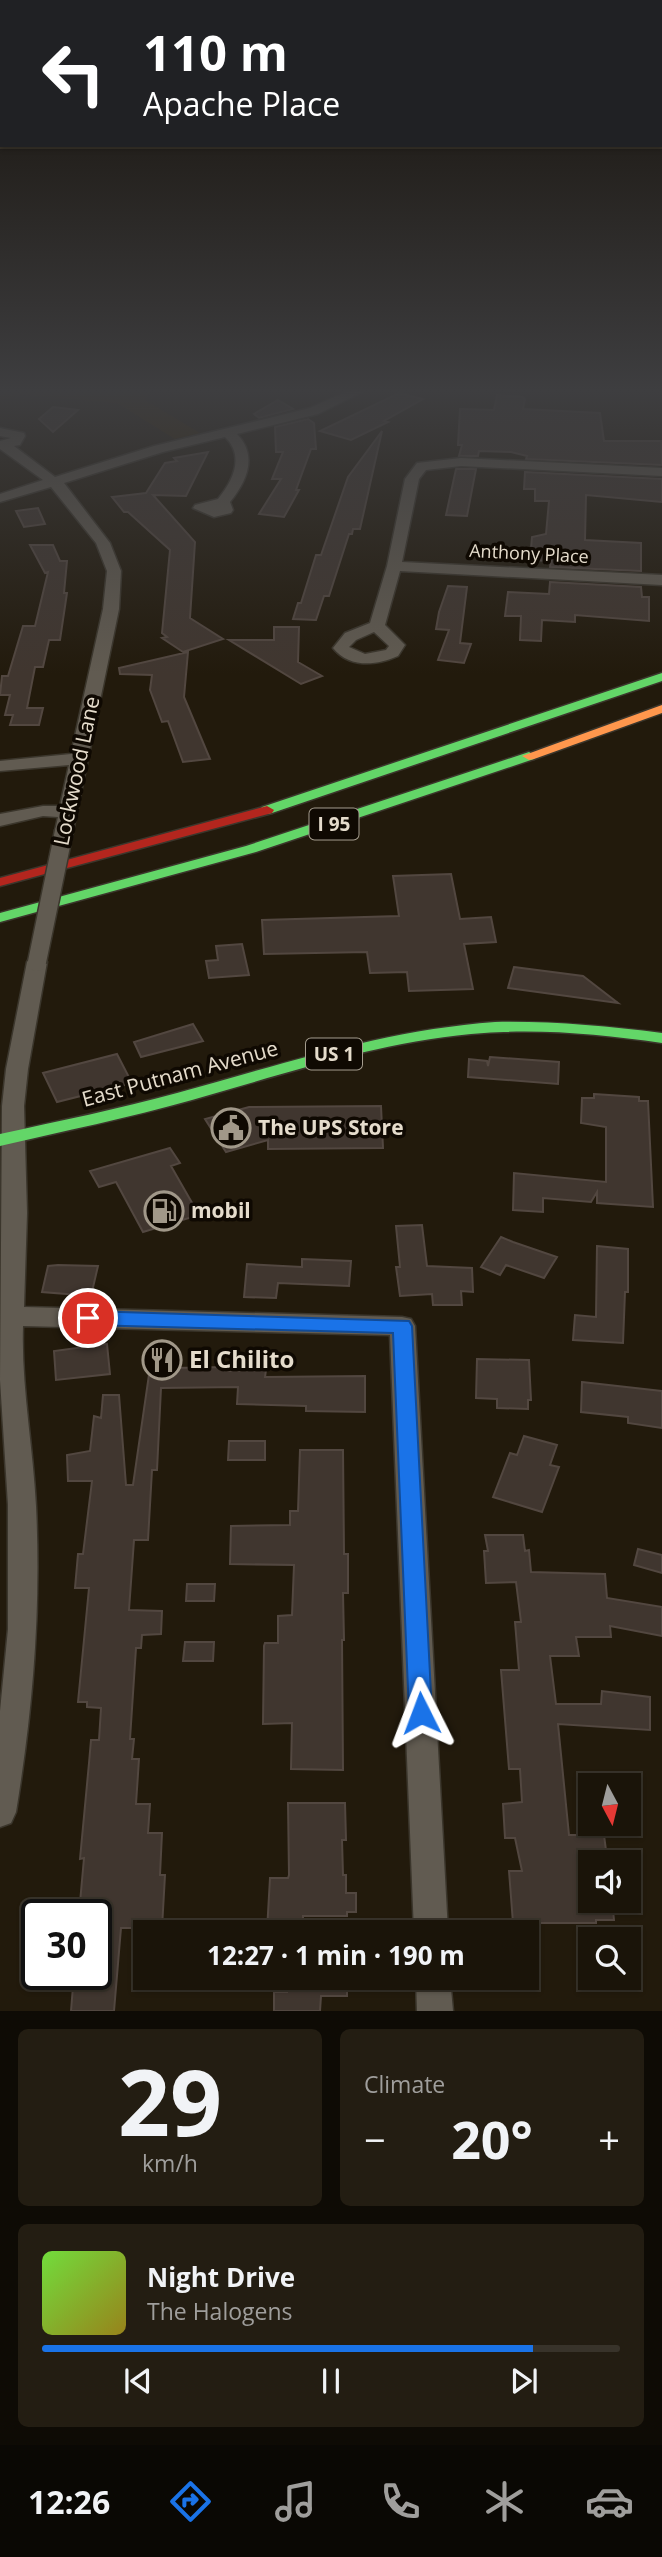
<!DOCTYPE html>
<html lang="en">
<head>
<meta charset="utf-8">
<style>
  body { margin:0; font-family:"Open Sans",sans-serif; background:#231d12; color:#f1f3f6; height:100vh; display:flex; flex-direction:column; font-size:26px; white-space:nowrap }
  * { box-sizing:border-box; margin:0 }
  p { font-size:23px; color:#9f9e9c }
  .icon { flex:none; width:38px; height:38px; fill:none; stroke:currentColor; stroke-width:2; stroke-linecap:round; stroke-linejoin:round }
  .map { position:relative; height:2011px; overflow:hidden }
  .drawer { display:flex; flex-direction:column; gap:18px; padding:18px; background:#0e0b05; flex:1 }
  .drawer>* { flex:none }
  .guide { position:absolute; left:0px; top:0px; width:663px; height:147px; box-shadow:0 2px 5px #0004,0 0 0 2px #38332a; background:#202124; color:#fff; overflow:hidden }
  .needle { width:46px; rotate:173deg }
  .controls { position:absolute; left:578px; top:1773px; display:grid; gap:14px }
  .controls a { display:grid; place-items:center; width:63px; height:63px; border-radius:0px; background:#1a1409; box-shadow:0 2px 5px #0004,0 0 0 2px #38332a; font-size:35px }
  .speed { position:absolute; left:21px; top:1899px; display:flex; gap:14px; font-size:35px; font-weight:700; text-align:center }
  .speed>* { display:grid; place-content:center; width:91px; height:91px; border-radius:50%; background:#1a1409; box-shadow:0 2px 5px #0004,0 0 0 2px #38332a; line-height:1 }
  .speed .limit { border:4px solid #111; border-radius:10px; background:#fff; color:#111 }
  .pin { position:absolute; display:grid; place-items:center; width:60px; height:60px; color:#fff; margin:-30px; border:4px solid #fff; border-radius:50%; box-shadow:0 2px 7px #0007 }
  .me { position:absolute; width:77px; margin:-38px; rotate:357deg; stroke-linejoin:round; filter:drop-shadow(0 0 5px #0008) }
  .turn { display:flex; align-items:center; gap:24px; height:147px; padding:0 28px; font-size:32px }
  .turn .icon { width:91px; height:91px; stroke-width:2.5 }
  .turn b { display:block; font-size:49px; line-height:60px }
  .big { font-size:52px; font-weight:700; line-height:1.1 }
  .drawer .card { flex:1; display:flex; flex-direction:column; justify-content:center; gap:10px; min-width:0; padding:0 24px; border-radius:10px; background:#231d12 }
  .drawer .dial { align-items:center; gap:0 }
  .dial b { font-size:91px; line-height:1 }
  .song { display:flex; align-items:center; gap:21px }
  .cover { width:84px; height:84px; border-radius:10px; background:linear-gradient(135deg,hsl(100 70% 55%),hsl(50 70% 35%)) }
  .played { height:7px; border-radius:4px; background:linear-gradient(90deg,#1a73e8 85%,#38332a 85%) }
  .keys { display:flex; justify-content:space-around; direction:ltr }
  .heat { display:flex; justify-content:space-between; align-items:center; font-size:38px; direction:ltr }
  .drawer .tiles { flex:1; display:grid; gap:18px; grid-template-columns:1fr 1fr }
  .card:last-child { grid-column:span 2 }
  .trip { position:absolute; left:133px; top:1920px; width:406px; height:70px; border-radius:0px; background:#1a1409; box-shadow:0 2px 5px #0004,0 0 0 2px #38332a; font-weight:700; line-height:70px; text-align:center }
  .dock { display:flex; height:112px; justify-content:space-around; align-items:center; background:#0a0804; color:#9f9e9c }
  .dock .icon { width:49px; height:49px }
  .dock .selected { color:#1a73e8 }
  .dock b { font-size:32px; color:#f1f3f6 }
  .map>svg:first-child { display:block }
  .built { fill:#312102 }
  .building { fill:#40362f; stroke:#524740; stroke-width:2 }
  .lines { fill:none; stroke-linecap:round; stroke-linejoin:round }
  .street-casing { stroke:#3b362c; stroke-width:3 }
  .fast-casing { stroke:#3b362c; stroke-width:3 }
  .slow-casing { stroke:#3b362c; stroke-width:3 }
  .jam-casing { stroke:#3b362c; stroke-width:3 }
  .street { fill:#615b51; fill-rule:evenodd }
  .fast { fill:#63d668; fill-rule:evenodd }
  .slow { fill:#ff974d; fill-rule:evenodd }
  .jam { fill:#b3261e; fill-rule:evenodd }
  .street-bridge-casing { stroke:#3b362c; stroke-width:21; stroke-linecap:butt }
  .street-bridge { stroke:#615b51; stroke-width:18 }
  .route { fill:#1a73e8; stroke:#114b97; stroke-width:2 }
  .labels { text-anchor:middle; stroke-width:7; stroke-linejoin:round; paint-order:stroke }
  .far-street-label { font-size:18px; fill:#e5dccc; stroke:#0f0902 }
  .shield { fill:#0f0902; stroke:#a59d8f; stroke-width:2 }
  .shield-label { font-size:19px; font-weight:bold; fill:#e5dccc }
  .street-label { font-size:21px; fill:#e5dccc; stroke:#0f0902 }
  .poi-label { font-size:21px; font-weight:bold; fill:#e5dccc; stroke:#0f0902; text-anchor:start }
  .near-poi-label { font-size:24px; font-weight:bold; fill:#e5dccc; stroke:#0f0902; text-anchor:start }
</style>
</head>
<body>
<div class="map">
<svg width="662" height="2011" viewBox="0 0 662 2011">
  <rect width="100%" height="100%" fill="#221a0c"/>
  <path class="built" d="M0,392H149L145,400L200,433L175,439L117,403L23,395L0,400Z"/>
  <path class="building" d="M399,393L423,399L384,421L388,422L351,440L320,431Z
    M497,395L523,397L525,399L523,409L600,413L604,441H661L662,465L526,459L527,456L511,452L479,451L478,456H459L462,445H458L460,409L494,410Z
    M278,400L293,409L259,418L254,414Z
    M53,407L78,410L53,432L39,419Z
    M308,419L314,423L316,449H311L296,490H299L284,517L259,514L281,479H272L283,452H276L275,427Z
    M382,431L360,529H353L352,534H349L329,596H324L316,620L293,619L298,603H301L316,555H321L348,477Z
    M208,452L186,496L153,495L195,542L190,618L223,639L183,652L162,638L167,637L162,633L170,550L128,512H124L112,497L146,493L165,463L177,461L174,458Z
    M456,469H476L467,516L446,515Z
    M525,472L662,479V502L586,495L585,540L641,543V571L550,567L551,561L530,560L532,537L546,534L549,501H535V489H524Z
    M38,508L45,524L24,527L16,511Z
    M30,545H53L60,561H67L64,593H67L60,640H49L43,667H35L27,708H43L39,725H10L13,715H5L10,695H0L2,676H8L23,626H35L48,572L45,573Z
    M550,582L641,587L642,597H649V621L575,615V622L542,620L541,641L520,640L521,616H505L508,592L549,594Z
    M448,586L467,587L460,643L471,644L464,663L438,660L449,630L436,629L439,612Z
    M274,627H299L298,662L322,676L301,684L229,640H274Z
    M188,652L184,697L210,759L183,762L168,721L162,722L150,690L152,675L120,674L119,668Z
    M451,874L460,919L491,917L496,942L464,944L473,989L409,991L407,972L370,973L367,952L264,954L262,920L399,916L393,876Z
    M242,944L249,975L209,978L206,961L218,960L216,946Z
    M514,967L583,976L618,1003L508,988Z
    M193,1024L203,1041L141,1057L134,1042Z
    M117,1054L132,1083L57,1102L43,1073Z
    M490,1057L559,1062L558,1084L468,1077L469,1059L487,1061L488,1066Z
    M594,1094L639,1097V1101H648L653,1207L597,1203V1192L591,1202L543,1198V1212L513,1210L514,1173L606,1182V1127L581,1123L582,1098H594Z
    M381,1106L383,1148L268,1149V1140L226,1152L205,1119L249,1107Z
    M170,1148L180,1163L171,1166L199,1215L143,1232L116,1182L99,1187L90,1171Z
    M422,1225L427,1266L472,1268L473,1292L461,1291L462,1305H433L432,1294L400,1296L396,1267H400L396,1226Z
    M501,1237L513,1242L557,1257L544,1278L506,1265L500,1275L481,1267Z
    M597,1246L628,1249V1292H625L623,1343L573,1340L575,1315L596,1317Z
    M302,1259L351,1261L349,1286L278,1283L276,1298L244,1297L247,1264L302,1267Z
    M58,1265L98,1266L91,1296L42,1292L48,1266Z
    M107,1344L110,1374L56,1380L54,1351Z
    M153,1347L175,1348L173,1368L225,1367V1371L266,1370L265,1377L365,1376V1412L306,1411V1406L237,1404L238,1387L161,1388L157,1470H152L148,1540H134L129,1610L162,1611L161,1634L142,1635L141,1648H136L130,1739H134L132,1759H139L136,1804H150L148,1833H162L160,1875H165L162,1928H121L114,2011H71L74,1974H96V1914H79L84,1858L80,1859L89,1763L91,1740H99L101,1708L87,1707V1702H78L89,1588H75L78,1554H83L92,1481H68L67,1455L90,1451L94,1416L101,1418L103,1395H119L126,1485H133Z
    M477,1359L529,1360L531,1400H528V1409L497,1408V1399L476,1398Z
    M582,1382L662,1391V1428L628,1423V1417L581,1412Z
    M524,1436L557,1445L550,1465L559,1467L542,1512L493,1497L510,1453L517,1455Z
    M229,1441H265V1460H228Z
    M300,1450H343L344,1554H348V1593H343L344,1640H342L343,1770L291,1769L292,1723L263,1724L264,1646L265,1643H278V1616L292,1615L294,1565L230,1564L231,1526L290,1525V1511H298Z
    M485,1535H523L525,1551L529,1550L531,1572L605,1574L607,1598L662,1607V1636L610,1626L611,1637H576L579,1656H550L556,1704H601L602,1691L650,1697V1730L558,1724L569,1835H604L607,1858H590V1900H612L614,1920H596V1923H513L509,1871H522L515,1838H505L503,1804L522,1802L520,1769H509L501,1670H519L515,1622H521L516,1582L486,1583L484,1551H488Z
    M638,1549L662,1555V1573L634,1565Z
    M187,1584H215L214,1601H186Z
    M185,1642H214L213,1661H183Z
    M288,1803H345L346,1840H342L343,1875H346V1893H356V1912H347V1916H303V1931H267L270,1878H288L289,1875Z
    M287,1978H347V1996H321L320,2011H274V1992H287Z"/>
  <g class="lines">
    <g class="street-casing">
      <path id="street" d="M345,392H362L318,414L237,434C258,456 247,481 230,502L233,510L231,513L214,517L193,508L195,505L218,499C233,481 245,456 225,437L163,452L64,483L110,543L121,571L119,609L73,831L64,837L57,835L55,831L58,817L43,816L0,826V814L43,806H60L69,765L0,771V761L71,754L103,609L107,571L96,543L51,487L0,502V494L43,480L0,449V441L11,438L0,436V428L24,433L25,436L20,445L14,446L55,477L154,446L310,408Z
        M461,458L662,468V476L461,466L426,470L419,479L402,562L662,575V585L400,571L385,625L405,645L398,656C376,666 349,668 333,648L345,633L370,623L387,566L405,479L417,463ZM374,632L389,646L386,650L365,654L349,647L356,640Z
        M37,956L44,958L47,962L28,1069L24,1106L27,1213L24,1307L402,1317L411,1319L415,1326L448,1932H414L390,1335L23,1326C21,1385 33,1446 36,1506C41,1611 33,1708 16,1812L11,1823L0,1827V1711L8,1629V1505L0,1380L2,1106L6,1069L27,962L30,958Z
        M416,1978H450L453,2011H417Z"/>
    </g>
    <g class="fast-casing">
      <path id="fast" d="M662,673V681L272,813L267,814L260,810L262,807Z
        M529,752L536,756L534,759L256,852L0,922V913L246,846Z
        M495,1022C551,1021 606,1026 662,1033V1043C599,1034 535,1028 471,1034C375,1043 284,1074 192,1100C128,1118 64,1131 0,1146V1134C59,1121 119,1109 177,1093C283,1064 385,1030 495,1022Z"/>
    </g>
    <g class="slow-casing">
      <path id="slow" d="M662,705V713L534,759L529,760L522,756Z"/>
    </g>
    <g class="jam-casing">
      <path id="jam" d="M267,806L274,810L272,813L0,886V878Z"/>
    </g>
    <use href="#street" class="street"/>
    <use href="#fast" class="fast"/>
    <use href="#slow" class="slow"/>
    <use href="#jam" class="jam"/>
    <g class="street-bridge-casing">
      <path id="street-bridge" d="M37,962L64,831"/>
    </g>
    <use href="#street-bridge" class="street-bridge"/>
  </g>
  <linearGradient id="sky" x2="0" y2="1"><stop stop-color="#130e07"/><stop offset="0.58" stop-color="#3e3e40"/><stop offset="1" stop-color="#3e3e40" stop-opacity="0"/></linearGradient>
  <rect width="662" height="674" fill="url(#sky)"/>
  <path class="route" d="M88,1311L409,1321L412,1326L432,1713L429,1720L421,1723L412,1720L409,1713L393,1333L88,1325L81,1323L79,1318L81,1313Z"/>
  <defs>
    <g id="civic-ring" transform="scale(2.0125)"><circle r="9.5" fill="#0f0902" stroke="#a19889" stroke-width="1.5"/><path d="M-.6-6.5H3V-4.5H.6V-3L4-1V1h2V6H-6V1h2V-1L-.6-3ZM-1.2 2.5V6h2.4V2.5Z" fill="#a19889"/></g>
    <g id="fuel-ring" transform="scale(2.0125)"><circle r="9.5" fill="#0f0902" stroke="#a19889" stroke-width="1.5"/><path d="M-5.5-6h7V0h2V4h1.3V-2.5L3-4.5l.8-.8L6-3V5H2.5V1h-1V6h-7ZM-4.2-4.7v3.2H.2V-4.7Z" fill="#a19889"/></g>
    <g id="restaurant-ring" transform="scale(2.0125)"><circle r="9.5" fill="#0f0902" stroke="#a19889" stroke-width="1.5"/><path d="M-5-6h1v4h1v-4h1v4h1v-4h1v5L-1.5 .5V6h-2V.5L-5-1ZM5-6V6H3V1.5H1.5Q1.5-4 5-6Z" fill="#a19889"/></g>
  </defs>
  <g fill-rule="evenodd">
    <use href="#civic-ring" x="231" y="1128"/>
    <use href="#fuel-ring" x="164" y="1211"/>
    <use href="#restaurant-ring" x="162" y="1360"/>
  </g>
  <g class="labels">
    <g class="far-street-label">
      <text transform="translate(529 554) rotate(3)" y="6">Anthony Place</text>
    </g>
    <g class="shield">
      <rect x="309.5" y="808.5" width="49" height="31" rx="5"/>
      <rect x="306" y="1038.5" width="56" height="31" rx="5"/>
    </g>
    <g class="shield-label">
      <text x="334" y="831">I 95</text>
      <text x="334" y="1061">US 1</text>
    </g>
    <g class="street-label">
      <text transform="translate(77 771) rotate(-78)" y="7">Lockwood Lane</text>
      <text transform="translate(180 1074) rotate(-15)" y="7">East Putnam Avenue</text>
    </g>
    <g class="poi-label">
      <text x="258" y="1135">The UPS Store</text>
      <text x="191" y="1218">mobil</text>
    </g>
    <g class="near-poi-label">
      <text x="189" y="1368">El Chilito</text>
    </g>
  </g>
</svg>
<div class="controls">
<a><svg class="needle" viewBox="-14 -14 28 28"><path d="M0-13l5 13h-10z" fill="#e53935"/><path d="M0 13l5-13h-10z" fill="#9f9e9c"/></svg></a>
<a><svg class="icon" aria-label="sound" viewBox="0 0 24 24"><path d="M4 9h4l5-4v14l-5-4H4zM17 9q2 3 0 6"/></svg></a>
<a><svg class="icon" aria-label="search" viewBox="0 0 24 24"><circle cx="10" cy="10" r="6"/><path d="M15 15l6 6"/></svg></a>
</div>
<div class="speed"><div class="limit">30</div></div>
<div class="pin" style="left:88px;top:1318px;background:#d93025"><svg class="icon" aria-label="arrive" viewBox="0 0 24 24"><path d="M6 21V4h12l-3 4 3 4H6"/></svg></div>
<svg class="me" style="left:421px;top:1713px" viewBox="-20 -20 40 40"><path d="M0-17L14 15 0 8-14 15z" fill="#1a73e8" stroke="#fff" stroke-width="4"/></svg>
<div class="trip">12:27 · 1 min · 190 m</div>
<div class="guide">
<div class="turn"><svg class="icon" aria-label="left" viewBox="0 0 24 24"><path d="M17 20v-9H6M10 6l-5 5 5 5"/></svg><div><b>110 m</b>Apache Place</div></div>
</div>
</div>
<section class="drawer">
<div class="tiles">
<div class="card dial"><b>29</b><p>km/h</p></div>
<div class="card"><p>Climate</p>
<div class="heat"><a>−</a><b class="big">20°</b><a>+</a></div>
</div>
<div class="card">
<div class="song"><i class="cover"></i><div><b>Night Drive</b><p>The Halogens</p></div></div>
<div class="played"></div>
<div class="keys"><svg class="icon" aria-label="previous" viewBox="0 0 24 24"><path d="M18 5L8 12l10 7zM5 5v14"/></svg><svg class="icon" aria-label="pause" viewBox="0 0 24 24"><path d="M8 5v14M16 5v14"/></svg><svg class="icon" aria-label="next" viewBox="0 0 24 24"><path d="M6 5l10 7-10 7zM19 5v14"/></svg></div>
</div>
</div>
</section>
<nav class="dock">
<b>12:26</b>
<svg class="icon selected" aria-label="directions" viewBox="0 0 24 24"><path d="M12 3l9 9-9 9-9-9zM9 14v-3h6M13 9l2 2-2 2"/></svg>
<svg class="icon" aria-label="music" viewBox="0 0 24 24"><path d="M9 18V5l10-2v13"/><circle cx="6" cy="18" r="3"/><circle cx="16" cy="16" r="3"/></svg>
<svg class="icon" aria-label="phone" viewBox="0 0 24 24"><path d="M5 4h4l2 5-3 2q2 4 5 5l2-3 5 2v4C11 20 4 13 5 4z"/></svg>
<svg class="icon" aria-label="climate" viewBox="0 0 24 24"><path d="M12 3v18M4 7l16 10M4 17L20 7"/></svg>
<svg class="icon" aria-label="car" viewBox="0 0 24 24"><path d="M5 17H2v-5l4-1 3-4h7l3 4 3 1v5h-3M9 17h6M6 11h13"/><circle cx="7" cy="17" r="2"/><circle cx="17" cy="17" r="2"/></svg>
</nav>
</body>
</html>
